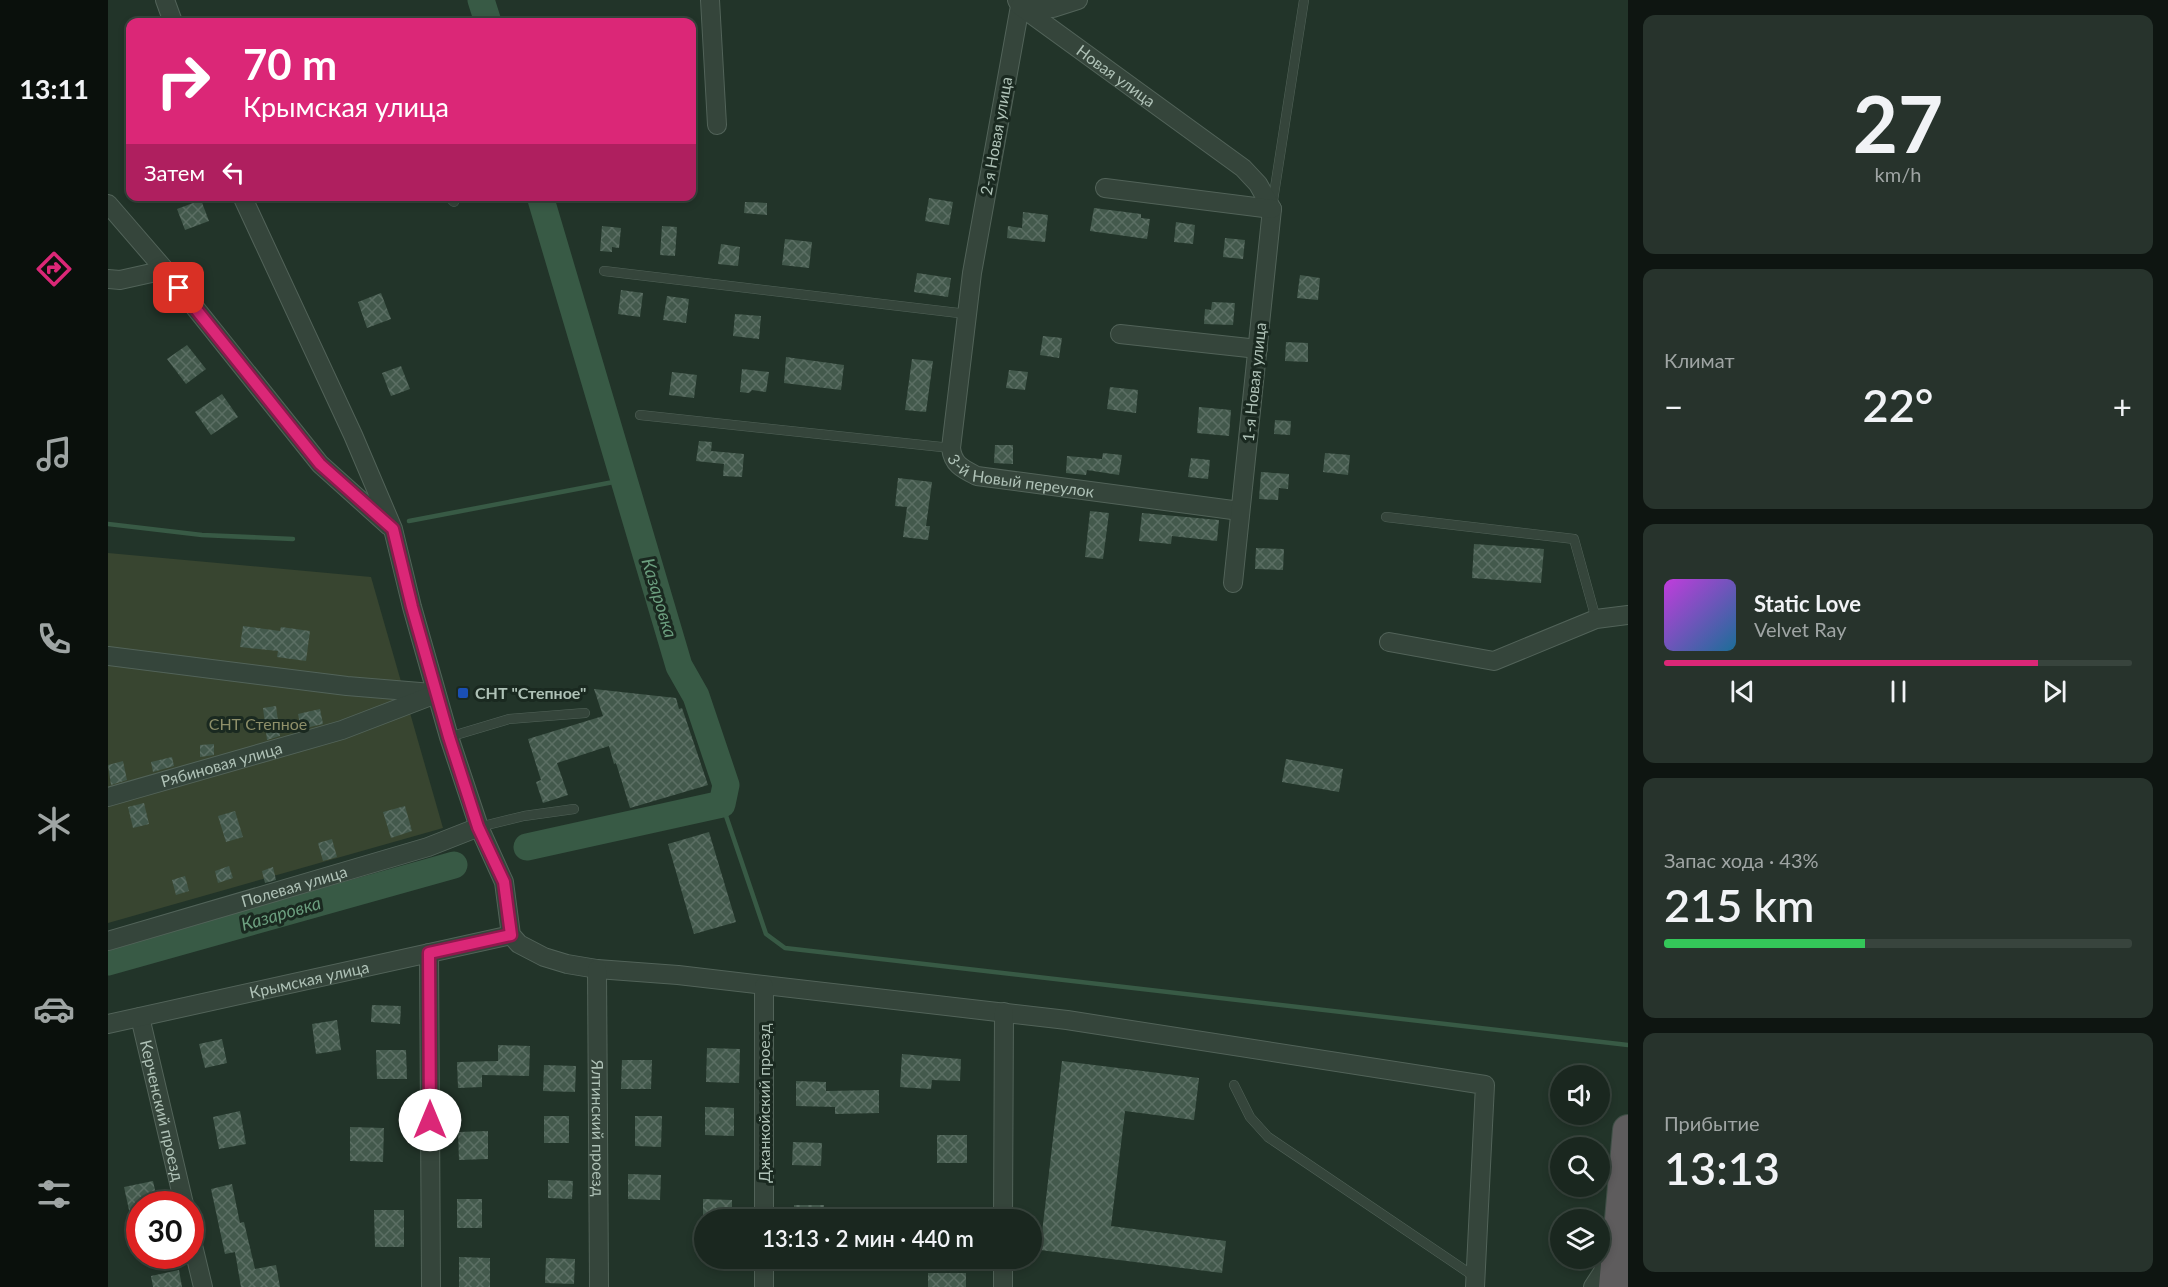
<!DOCTYPE html>
<html lang="ru">
<head>
<meta charset="utf-8">
<style>
  body { margin:0; font-family:Lato,sans-serif; background:#27332c; color:#f1f3f6; height:100vh; display:flex; flex-direction:column; font-size:22px; white-space:nowrap }
  * { box-sizing:border-box; margin:0 }
  p { font-size:20px; color:#9fa5a4 }
  .icon { flex:none; width:33px; height:33px; fill:none; stroke:currentColor; stroke-width:2; stroke-linecap:round; stroke-linejoin:round }
  .map { position:relative; flex:1; overflow:hidden }
  .sheet { display:flex; flex-direction:column; gap:15px; padding:15px; background:#0e1511; width:540px }
  .sheet>* { flex:none }
  .hud { position:absolute; left:18px; top:18px; width:570px; height:183px; border-radius:12px; box-shadow:0 3px 9px #0003,0 0 0 2px #38443d; background:#db2777; color:#fff; overflow:hidden }
  .tools { position:absolute; left:1442px; top:1065px; display:grid; gap:12px }
  .tools a { display:grid; place-items:center; width:60px; height:60px; border-radius:50%; background:#1a271f; box-shadow:0 3px 9px #0003,0 0 0 2px #38443d; font-size:30px }
  .speed { position:absolute; left:18px; top:1191px; display:flex; gap:12px; font-size:30px; font-weight:700; text-align:center }
  .speed>* { display:grid; place-content:center; width:78px; height:78px; border-radius:50%; background:#1a271f; box-shadow:0 3px 9px #0003,0 0 0 2px #38443d; line-height:1 }
  .speed .limit { border:9px solid #d22; background:#fff; color:#111 }
  .pin { position:absolute; display:grid; place-items:center; width:51px; height:51px; color:#fff; margin:-26px; border-radius:12px; box-shadow:0 3px 9px #0006 }
  .me { position:absolute; width:66px; margin:-33px; rotate:0deg; stroke-linejoin:round; filter:drop-shadow(0 0 4px #0008) }
  .turn { display:flex; align-items:center; gap:21px; height:126px; padding:0 18px; font-size:27px }
  .turn .icon { width:78px; height:78px; stroke-width:2.5 }
  .turn b { display:block; font-size:42px; line-height:51px }
  .then { display:flex; align-items:center; height:57px; padding:0 18px; background:#0003; gap:12px; font-size:22px }
  .big { font-size:45px; font-weight:600; line-height:1.1 }
  .sheet .card { flex:1; display:flex; flex-direction:column; justify-content:center; gap:9px; min-width:0; padding:0 21px; border-radius:12px; background:#27332c }
  .sheet .dial { align-items:center; gap:0 }
  .dial b { font-size:78px; line-height:1 }
  .song { display:flex; align-items:center; gap:18px }
  .cover { width:72px; height:72px; border-radius:9px; background:linear-gradient(135deg,hsl(290 70% 55%),hsl(200 70% 35%)) }
  .played { height:6px; border-radius:3px; background:linear-gradient(90deg,#db2777 80%,#38443d 80%) }
  .keys { display:flex; justify-content:space-around; direction:ltr }
  .heat { display:flex; justify-content:space-between; align-items:center; font-size:33px; direction:ltr }
  .charge { height:9px; border-radius:4px; background:linear-gradient(90deg,#34c759 43%,#38443d 0) }
  .trip { position:absolute; left:586px; top:1209px; width:348px; height:60px; border-radius:30px; background:#1a271f; box-shadow:0 3px 9px #0003,0 0 0 2px #38443d; font-weight:600; line-height:60px; text-align:center }
  main { display:flex; flex:1; min-height:0 }
  .tab-bar { display:flex; flex-direction:column; width:108px; justify-content:space-around; align-items:center; background:#0a100c; color:#9fa5a4 }
  .tab-bar .icon { width:42px; height:42px }
  .tab-bar .selected { color:#db2777 }
  .tab-bar b { font-size:27px; color:#f1f3f6 }
  .map>svg:first-child { display:block }
  .garden { fill:#384530 }
  .lines { fill:none; stroke-linecap:round; stroke-linejoin:round }
  .stream { stroke:#385a45; stroke-width:4.5 }
  .river { stroke:#385a45; stroke-width:27 }
  .building { fill:url(#building-cross-hatch) }
  .service-casing { stroke:#526359; stroke-width:10 }
  .minor-casing { stroke:#526359; stroke-width:20 }
  .trunk-casing { stroke:#3f4f46; stroke-width:32 }
  .service { stroke:#35453b; stroke-width:9 }
  .minor { stroke:#35453b; stroke-width:18 }
  .trunk { stroke:#5e5c5d; stroke-width:30 }
  .route-casing { stroke:#8e194d; stroke-width:15 }
  .route { stroke:#db2777; stroke-width:10 }
  .transit-dot { fill:#1a4fb4; stroke:#1a2920; stroke-width:2 }
  .labels { text-anchor:middle; stroke-width:6; stroke-linejoin:round; paint-order:stroke }
  .street-label { font-size:16px; fill:#afc2b7; stroke:#1a2920 }
  .poi-label { font-size:16px; font-weight:bold; fill:#afc2b7; stroke:#1a2920; text-anchor:start }
  .park-label { font-size:16px; fill:#8e8f69; stroke:#1a2920 }
  .water-label { font-size:18px; font-style:italic; fill:#6b9e7e; stroke:#1a2920 }
</style>
</head>
<body>
<main>
<nav class="tab-bar">
<b>13:11</b>
<svg class="icon selected" aria-label="directions" viewBox="0 0 24 24"><path d="M12 3l9 9-9 9-9-9zM9 14v-3h6M13 9l2 2-2 2"/></svg>
<svg class="icon" aria-label="music" viewBox="0 0 24 24"><path d="M9 18V5l10-2v13"/><circle cx="6" cy="18" r="3"/><circle cx="16" cy="16" r="3"/></svg>
<svg class="icon" aria-label="phone" viewBox="0 0 24 24"><path d="M5 4h4l2 5-3 2q2 4 5 5l2-3 5 2v4C11 20 4 13 5 4z"/></svg>
<svg class="icon" aria-label="climate" viewBox="0 0 24 24"><path d="M12 3v18M4 7l16 10M4 17L20 7"/></svg>
<svg class="icon" aria-label="car" viewBox="0 0 24 24"><path d="M5 17H2v-5l4-1 3-4h7l3 4 3 1v5h-3M9 17h6M6 11h13"/><circle cx="7" cy="17" r="2"/><circle cx="17" cy="17" r="2"/></svg>
<svg class="icon" aria-label="filters" viewBox="0 0 24 24"><path d="M4 7h16M4 17h16"/><circle cx="9" cy="7" r="2"/><circle cx="15" cy="17" r="2"/></svg>
</nav>
<div class="map">
<svg width="1520" height="1287" viewBox="0 0 1520 1287">
  <defs>
    <pattern id="building-cross-hatch" width="8" height="8" patternUnits="userSpaceOnUse" patternTransform="scale(1.5)"><rect width="8" height="8" fill="#43594c"/><path d="M0 0l8 8M0 8l8-8" fill="none" stroke="#5c6f64"/></pattern>
  </defs>
  <rect width="100%" height="100%" fill="#223429"/>
  <path class="garden" d="M0,553L263,577L335,828L0,923Z"/>
  <g class="lines">
    <path class="stream" d="M301,521L516,480
      M0,524L94,535L185,539
      M614,804L658,934L677,948L1520,1045"/>
    <path class="river" d="M373,0L380,22
      M419,847L614,804L618,785L588,696L571,666L432,196
      M0,962L346,865"/>
  </g>
  <path class="building" d="M821,198L845,202L841,225L817,221Z
    M93,200L101,221L77,230L69,209Z
    M637,202L659,203V215L636,213Z
    M986,208L1033,214V218L1042,219L1039,239L982,231Z
    M915,212L940,215L937,242L899,238L900,226L914,228Z
    M1068,222L1087,225L1085,244L1066,242Z
    M494,226L513,228L511,248L504,247V252L492,251Z
    M554,226L569,227L567,256L552,255Z
    M1117,238L1137,240L1135,259L1115,257Z
    M677,239L704,242L701,268L674,265Z
    M613,244L632,247L630,266L610,264Z
    M809,273L843,278L840,297L806,292Z
    M1192,275L1212,278L1210,300L1189,298Z
    M513,290L535,293L532,317L510,314Z
    M273,293L283,319L259,328L250,302Z
    M559,296L581,299L578,323L555,320Z
    M1104,302L1127,303L1125,325L1096,324L1097,309L1103,310Z
    M627,314L653,316L651,339L625,336Z
    M935,336L954,338L951,358L932,355Z
    M1178,342L1200,343V362L1177,361Z
    M79,345L98,369L78,384L59,359Z
    M678,357L736,365L733,390L676,383Z
    M804,359L825,361L818,412L797,410Z
    M293,366L302,389L283,396L274,373Z
    M634,369L661,372L658,392L644,390L641,393L632,392Z
    M901,370L920,372L917,390L898,388Z
    M564,372L589,375L586,398L561,395Z
    M1002,387L1030,390L1028,413L999,409Z
    M114,394L130,417L103,435L87,412Z
    M1091,407L1123,410L1121,436L1089,433Z
    M1167,420L1183,421L1182,435L1166,434Z
    M591,441L604,442L603,451L636,454L634,477L615,476L616,464L588,461Z
    M887,445H905V464L886,463Z
    M995,453L1014,455L1011,475L979,470L978,475L958,473L959,456L994,459Z
    M1217,453L1242,455L1240,475L1215,472Z
    M1083,458L1102,460L1100,479L1080,477Z
    M1153,472L1181,474L1180,489L1171,488L1170,500L1151,499Z
    M790,478L824,482L818,526H822L820,540L795,537L799,507L787,506Z
    M982,511L1001,513L995,559L977,557Z
    M1034,513L1111,520L1109,541L1064,536L1063,544L1031,541Z
    M1366,544L1436,549L1433,583L1364,578Z
    M1148,548L1176,549L1175,570L1147,569Z
    M135,626L172,631L173,627L202,631L198,661L169,657L170,651L132,647Z
    M486,689L568,698L571,709L574,708L600,785L522,808L508,763L506,764L501,746L449,763L460,795L435,803L428,782L433,780L420,739L495,716Z
    M168,706L172,736L159,740L155,708Z
    M212,709L215,724L193,729L190,714Z
    M106,744V755L92,757V745Z
    M64,757L66,766L45,772L43,762Z
    M1178,759L1235,769L1231,792L1174,782Z
    M15,761L19,780L3,785L0,765Z
    M36,803L41,824L25,828L20,807Z
    M297,806L304,831L283,838L275,812Z
    M127,811L135,837L118,842L110,816Z
    M601,832L628,922L586,934L560,844Z
    M224,839L229,857L215,861L210,843Z
    M121,866L125,878L110,883L107,871Z
    M165,867L168,880L157,883L154,871Z
    M77,876L81,891L68,895L64,880Z
    M264,1005L293,1006L292,1024L263,1022Z
    M229,1020L233,1050L208,1054L204,1024Z
    M114,1039L119,1063L97,1068L91,1044Z
    M390,1045L422,1046L421,1076L374,1075V1087L350,1088L349,1062L390,1061Z
    M599,1048L632,1049L631,1083L598,1082Z
    M268,1050H298L299,1079H269Z
    M794,1054L853,1059L852,1081L824,1080L823,1089L792,1087Z
    M514,1060H544L543,1089H513Z
    M954,1061L1091,1078L1086,1120L1017,1111L1003,1226L1118,1241L1114,1273L932,1250Z
    M436,1065L468,1066L467,1092L435,1091Z
    M688,1081L718,1082V1091L771,1090V1113L727,1114V1107L688,1106Z
    M597,1107L626,1108V1136L597,1135Z
    M132,1111L138,1144L111,1149L105,1117Z
    M436,1116H461V1143H436Z
    M527,1116H554L553,1147L527,1146Z
    M242,1127L276,1128L275,1162L242,1161Z
    M380,1131V1159L351,1160L350,1132Z
    M829,1135H859V1163H829Z
    M685,1142L714,1143L713,1166L684,1165Z
    M520,1174L553,1175L552,1200L520,1199Z
    M440,1180L465,1181L464,1199L440,1198Z
    M45,1181L50,1204H32V1232L26,1233L16,1187Z
    M124,1184L132,1223L136,1222L147,1269L168,1265L172,1287H133L127,1252L117,1254L103,1189Z
    M349,1199H374V1228H349Z
    M595,1199L624,1200V1220H595Z
    M686,1205H716L715,1220H686Z
    M266,1210H296V1247H267Z
    M351,1257L382,1258V1287H351Z
    M438,1258L467,1259L466,1284L437,1283Z
    M71,1270L74,1287H45L43,1276Z
    M820,1273H858V1287H820Z"/>
  <g class="lines">
    <g class="service-casing">
      <path id="service" d="M340,196L346,202
        M1164,207L1196,0
        M496,271L859,314
        M532,415L843,448
        M1278,517L1466,539L1488,619
        M341,737L401,719L477,713
        M371,827L416,816L466,809
        M1126,1085L1142,1117L1160,1137L1367,1277"/>
    </g>
    <g class="minor-casing">
      <g id="minor">
        <path d="M57,0L65,22"/>
        <path d="M602,0L609,125"/>
        <path id="s1" d="M909,0L912,6L864,273L843,448C845,465 855,469 869,476L1132,511"/>
        <path id="s2" d="M970,0L945,8L912,6L1135,168L1150,184L1164,209L1125,583"/>
        <path d="M997,188L1164,209"/>
        <path d="M134,196L245,435L285,529L304,607L341,737L371,827L396,882L403,935L411,944L436,957L459,964L489,969L570,975L959,1020L1377,1085L1367,1287"/>
        <path d="M0,204L57,270L212,464L281,526"/>
        <path d="M0,279L12,280L57,270"/>
        <path d="M1012,334L1150,349"/>
        <path d="M1281,642L1386,661L1488,619L1520,615"/>
        <path d="M0,656L239,686L324,693"/>
        <path id="s3" d="M0,797L234,730L328,694"/>
        <path id="s4" d="M0,941L320,847L371,827"/>
        <path d="M321,953L323,1287"/>
        <path id="s5" d="M489,969L491,1287"/>
        <path id="s6" d="M32,1017L76,1204"/>
        <path id="s7" d="M0,1024L403,935"/>
        <path d="M656,1220V986"/>
        <path d="M895,1220L896,1012"/>
        <path d="M82,1233L95,1287"/>
        <path d="M656,1287V1258"/>
        <path d="M895,1287V1258"/>
        <path d="M1485,1287L1496,1270L1498,1255"/>
      </g>
    </g>
    <g class="trunk-casing">
      <path id="trunk" d="M1506,1287L1520,1130"/>
    </g>
    <use href="#service" class="service"/>
    <use href="#minor" class="minor"/>
    <use href="#trunk" class="trunk"/>
  </g>
  <g class="lines">
    <g class="route-casing">
      <path id="route" d="M71,288L212,464L285,529L304,607L341,737L370,827L396,882L403,935L321,953L322,1120"/>
    </g>
    <use href="#route" class="route"/>
  </g>
  <rect class="transit-dot" x="349" y="687" width="12" height="12" rx="3"/>
  <g class="labels">
    <g class="street-label">
      <text dy="6" stroke="none"><textPath href="#s2" startOffset="178">Новая улица</textPath></text>
      <text transform="translate(888 136) rotate(-80)" y="6">2-я Новая улица</text>
      <text transform="translate(1146 382) rotate(-84)" y="6">1-я Новая улица</text>
      <text dy="6" stroke="none"><textPath href="#s1" startOffset="537">3-й Новый переулок</textPath></text>
      <text dy="6" stroke="none"><textPath href="#s3" startOffset="118">Рябиновая улица</textPath></text>
      <text dy="6" stroke="none"><textPath href="#s4" startOffset="194">Полевая улица</textPath></text>
      <text dy="6" stroke="none"><textPath href="#s7" startOffset="206">Крымская улица</textPath></text>
      <text transform="translate(656 1103) rotate(-90)" y="6">Джанкойский проезд</text>
      <text dy="6" stroke="none"><textPath href="#s6" startOffset="96">Керченский проезд</textPath></text>
      <text dy="6" stroke="none"><textPath href="#s5" startOffset="159">Ялтинский проезд</textPath></text>
    </g>
    <g class="poi-label">
      <text x="367" y="699">СНТ "Степное"</text>
    </g>
    <g class="park-label">
      <text x="150" y="730">СНТ Степное</text>
    </g>
    <g class="water-label">
      <text transform="translate(551 598) rotate(73)" y="6">Казаровка</text>
      <text transform="translate(173 914) rotate(-16)" y="6">Казаровка</text>
    </g>
  </g>
</svg>
<div class="tools">
<a><svg class="icon" aria-label="sound" viewBox="0 0 24 24"><path d="M4 9h4l5-4v14l-5-4H4zM17 9q2 3 0 6"/></svg></a>
<a><svg class="icon" aria-label="search" viewBox="0 0 24 24"><circle cx="10" cy="10" r="6"/><path d="M15 15l6 6"/></svg></a>
<a><svg class="icon" aria-label="layers" viewBox="0 0 24 24"><path d="M12 4l9 5-9 5-9-5zM3 14l9 5 9-5"/></svg></a>
</div>
<div class="speed"><div class="limit">30</div></div>
<div class="pin" style="left:71px;top:288px;background:#d93025"><svg class="icon" aria-label="arrive" viewBox="0 0 24 24"><path d="M6 21V4h12l-3 4 3 4H6"/></svg></div>
<svg class="me" style="left:322px;top:1120px" viewBox="-20 -20 40 40"><circle r="19" fill="#fff"/><path d="M0-13L10 11 0 6-10 11z" fill="#db2777"/></svg>
<div class="trip">13:13 · 2 мин · 440 m</div>
<div class="hud">
<div class="turn"><svg class="icon" aria-label="right" viewBox="0 0 24 24"><path d="M7 20v-9h11M14 6l5 5-5 5"/></svg><div><b>70 m</b>Крымская улица</div></div>
<div class="then">Затем<svg class="icon" aria-label="left" viewBox="0 0 24 24"><path d="M17 20v-9H6M10 6l-5 5 5 5"/></svg></div>
</div>
</div>
<section class="sheet">
<div class="card dial"><b>27</b><p>km/h</p></div>
<div class="card"><p>Климат</p>
<div class="heat"><a>−</a><b class="big">22°</b><a>+</a></div>
</div>
<div class="card">
<div class="song"><i class="cover"></i><div><b>Static Love</b><p>Velvet Ray</p></div></div>
<div class="played"></div>
<div class="keys"><svg class="icon" aria-label="previous" viewBox="0 0 24 24"><path d="M18 5L8 12l10 7zM5 5v14"/></svg><svg class="icon" aria-label="pause" viewBox="0 0 24 24"><path d="M8 5v14M16 5v14"/></svg><svg class="icon" aria-label="next" viewBox="0 0 24 24"><path d="M6 5l10 7-10 7zM19 5v14"/></svg></div>
</div>
<div class="card"><p>Запас хода · 43%</p><b class="big">215 km</b><div class="charge"></div></div>
<div class="card"><p>Прибытие</p><b class="big">13:13</b></div>
</section>
</main>
</body>
</html>
